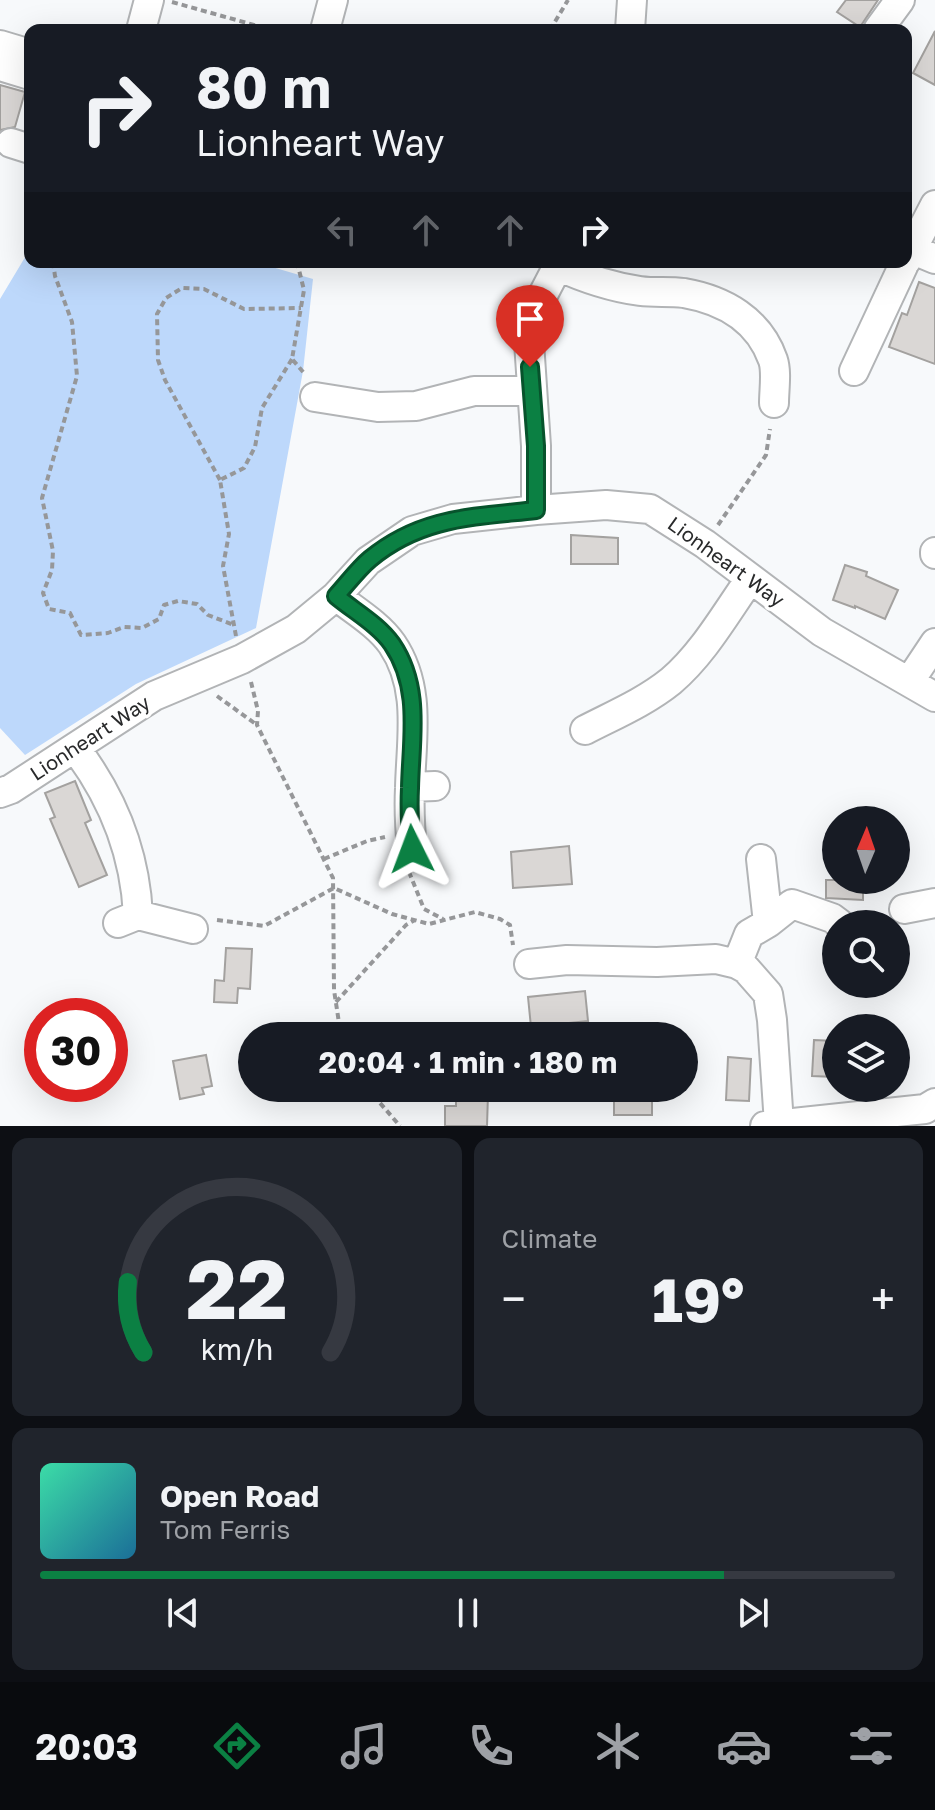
<!DOCTYPE html>
<html lang="en">
<head>
<meta charset="utf-8">
<style>
  body { margin:0; font-family:"Golos Text",sans-serif; background:#20242c; color:#f1f3f6; height:100vh; display:flex; flex-direction:column; font-size:30px; white-space:nowrap }
  * { box-sizing:border-box; margin:0 }
  p { font-size:26px; color:#9ea1a6 }
  .icon { flex:none; width:44px; height:44px; fill:none; stroke:currentColor; stroke-width:2; stroke-linecap:round; stroke-linejoin:round }
  .map { position:relative; height:1126px; overflow:hidden }
  .drawer { display:flex; flex-direction:column; gap:12px; padding:12px; background:#0d0f14; flex:1 }
  .drawer>* { flex:none }
  .banner { position:absolute; left:24px; top:24px; width:888px; height:244px; border-radius:16px; box-shadow:0 8px 32px #0002; background:#171b24; color:#f1f3f6; overflow:hidden }
  .needle { width:52px; rotate:2deg }
  .buttons { position:absolute; left:822px; top:806px; display:grid; gap:16px }
  .buttons a { display:grid; place-items:center; width:88px; height:88px; border-radius:50%; background:#171b24; box-shadow:0 8px 32px #0002; font-size:40px }
  .speed { position:absolute; left:24px; top:998px; display:flex; gap:16px; font-size:40px; font-weight:700; text-align:center }
  .speed>* { display:grid; place-content:center; width:104px; height:104px; border-radius:50%; background:#171b24; box-shadow:0 8px 32px #0002; line-height:1 }
  .speed .limit { border:12px solid #d22; background:#fff; color:#111 }
  .pin { position:absolute; display:grid; place-items:center; width:68px; height:68px; color:#fff; margin:-82px -34px; border-radius:50% 50% 50% 0; rotate:-45deg; box-shadow:0 0 8px #0007 }
  .pin .icon { rotate:45deg }
  .me { position:absolute; width:88px; margin:-44px; rotate:357deg; stroke-linejoin:round; filter:drop-shadow(0 0 6px #0008) }
  .turn { display:flex; align-items:center; gap:28px; height:168px; padding:0 40px; font-size:36px }
  .turn .icon { width:104px; height:104px; stroke-width:2.5 }
  .turn b { display:block; font-size:56px; line-height:68px }
  .lanes { display:flex; align-items:center; height:76px; padding:0 40px; background:#0003; justify-content:center; gap:40px; direction:ltr }
  .lanes .off { opacity:.35 }
  .big { font-size:60px; font-weight:700; line-height:1.1 }
  .drawer .tile { flex:1; display:flex; flex-direction:column; justify-content:center; gap:12px; min-width:0; padding:0 28px; border-radius:16px; background:#20242c }
  .drawer .dial { align-items:center; gap:0 }
  .dial svg { height:208px; overflow:visible; fill:none; stroke:#363941; stroke-width:7; stroke-linecap:round; text-anchor:middle }
  .dial text { fill:#f1f3f6; stroke:none }
  .song { display:flex; align-items:center; gap:24px }
  .cover { width:96px; height:96px; border-radius:12px; background:linear-gradient(135deg,hsl(160 70% 55%),hsl(200 70% 35%)) }
  .played { height:8px; border-radius:4px; background:linear-gradient(90deg,#0b8043 80%,#363941 80%) }
  .keys { display:flex; justify-content:space-around; direction:ltr }
  .heat { display:flex; justify-content:space-between; align-items:center; font-size:44px; direction:ltr }
  .drawer .tiles { flex:1; display:grid; gap:12px; grid-template-columns:1fr 1fr }
  .tile:last-child { grid-column:span 2 }
  .trip { position:absolute; left:238px; top:1022px; width:460px; height:80px; border-radius:40px; background:#171b24; box-shadow:0 8px 32px #0002; font-weight:700; line-height:80px; text-align:center }
  .menu { display:flex; height:128px; justify-content:space-around; align-items:center; background:#090b0e; color:#9ea1a6 }
  .menu .icon { width:56px; height:56px }
  .menu .active { color:#0b8043 }
  .menu b { font-size:36px; color:#f1f3f6 }
  .map>svg:first-child { display:block }
  .green { fill:#bdd8fb }
  .building { fill:#dad7d5; stroke:#a3a19f; stroke-width:2 }
  .lines { fill:none; stroke-linecap:round; stroke-linejoin:round }
  .minor-casing { stroke:#b2b4b6; stroke-width:32 }
  .path { stroke:#969799; stroke-width:4; stroke-dasharray:6 4; stroke-linecap:butt }
  .minor { stroke:#fff; stroke-width:28 }
  .route-casing { stroke:#07532c; stroke-width:20 }
  .route { stroke:#0b8043; stroke-width:14 }
  .labels { text-anchor:middle; stroke-width:7; stroke-linejoin:round; paint-order:stroke }
  .street-label { font-size:20px; fill:#292a2b; stroke:#fff }
</style>
</head>
<body>
<div class="map">
<svg width="935" height="1126" viewBox="0 0 935 1126">
  <rect width="100%" height="100%" fill="#f7f9fb"/>
  <path class="green" d="M30,249V262H255L313,279L303,371L256,628L136,684L25,755L0,728V299Z"/>
  <path class="building" d="M846,0H878L860,27L837,12Z
    M935,31V85L913,73Z
    M0,85L25,92L15,127L0,130Z
    M919,282L935,288V364L889,347L902,313L907,315Z
    M571,535L618,538V564H571Z
    M845,565L867,572L866,576L898,590L885,619L855,606V608L833,600Z
    M75,781L91,820L85,823L107,875L79,887L50,819L55,817L45,793Z
    M569,846L572,884L513,888L511,852Z
    M826,880H863V900L826,898Z
    M226,948L252,949L250,989L238,988L237,1003L214,1002L215,980L224,981Z
    M585,991L588,1021L531,1027L528,997Z
    M814,1040L836,1041L835,1077L812,1076Z
    M206,1055L212,1086L202,1088L204,1094L180,1099L173,1061Z
    M728,1057L751,1059L749,1101L726,1100Z
    M614,1088H652V1115H614Z
    M456,1094H488L487,1126H445V1106H456Z"/>
  <g class="lines">
    <g class="minor-casing">
      <path id="minor" d="M141,30L149,0
        M325,30L333,0
        M630,30L632,0
        M878,30L900,0
        M0,45L30,54
        M0,66L30,75
        M11,143L30,149
        M911,249L935,259
        M906,261L935,205
        M558,266C584,278 611,287 640,291C655,293 669,291 684,293C724,300 759,320 773,360C777,372 774,390 774,403
        M854,371L905,262
        M315,397L378,407L416,406L474,391H531
        M536,510V446L529,342L534,312L560,262
        M935,552V554
        M336,596C354,610 379,625 392,644C422,688 411,739 410,788C409,808 410,829 412,849
        M909,682L935,643
        M585,730C614,715 645,702 671,681C703,654 726,613 750,579
        M76,749C113,798 135,853 138,915
        M410,787L435,786
        M0,793L11,789L154,696L242,659L296,629L336,596L368,561L412,531L453,519L536,510L606,505L650,509L705,544L822,632L935,697
        M904,909L935,903
        M118,923L138,915L193,929
        M768,923L792,904L832,918L840,924
        M529,964L567,960L657,962L716,959L737,964L746,969L768,994L772,1020L779,1124
        M737,964L749,934L768,923L761,859
        M765,1126L925,1109L935,1103"/>
    </g>
    <path class="path" d="M172,2L272,30
      M550,30L568,0
      M53,262L55,276L72,322L77,376L42,498L53,551L52,570L43,593L49,609L70,613L81,635L108,633L124,627L142,628L159,619L164,605L178,601L197,604L208,615L234,625
      M297,262L304,290L292,359L304,373
      M220,480L165,380L158,360L157,314L166,298L182,288L204,289L244,309L301,308
      M718,525L766,455L770,429
      M236,636L223,566L229,534L220,480L244,468L255,447L262,408L292,359
      M251,682L258,711L257,725L333,878L334,990L341,1036
      M217,696L257,725
      M324,859L367,841L385,837
      M409,872L424,909L443,919
      M217,920L264,926L334,888L392,914L429,924L475,912L500,919L510,925L513,945
      M336,1002L406,925L415,920
      M367,1088L400,1126"/>
    <use href="#minor" class="minor"/>
  </g>
  <g class="lines">
    <g class="route-casing">
      <path id="route" d="M412,849C410,829 409,808 410,788C411,739 422,688 392,644C379,625 354,611 336,596C347,584 358,569 370,559C421,517 473,517 536,510V446L530,367"/>
    </g>
    <use href="#route" class="route"/>
  </g>
  <g class="labels">
    <g class="street-label">
      <text transform="translate(726 562) rotate(36)" y="7">Lionheart Way</text>
      <text transform="translate(90 738) rotate(-33)" y="7">Lionheart Way</text>
    </g>
  </g>
</svg>
<div class="buttons">
<a><svg class="needle" viewBox="-14 -14 28 28"><path d="M0-13l5 13h-10z" fill="#e53935"/><path d="M0 13l5-13h-10z" fill="#9ea1a6"/></svg></a>
<a><svg class="icon" aria-label="search" viewBox="0 0 24 24"><circle cx="10" cy="10" r="6"/><path d="M15 15l6 6"/></svg></a>
<a><svg class="icon" aria-label="layers" viewBox="0 0 24 24"><path d="M12 4l9 5-9 5-9-5zM3 14l9 5 9-5"/></svg></a>
</div>
<div class="speed"><div class="limit">30</div></div>
<div class="pin" style="left:530px;top:367px;background:#d93025"><svg class="icon" aria-label="arrive" viewBox="0 0 24 24"><path d="M6 21V4h12l-3 4 3 4H6"/></svg></div>
<svg class="me" style="left:412px;top:849px" viewBox="-20 -20 40 40"><path d="M0-17L14 15 0 8-14 15z" fill="#0b8043" stroke="#fff" stroke-width="4"/></svg>
<div class="trip">20:04 · 1 min · 180 m</div>
<div class="banner">
<div class="turn"><svg class="icon" aria-label="right" viewBox="0 0 24 24"><path d="M7 20v-9h11M14 6l5 5-5 5"/></svg><div><b>80 m</b>Lionheart Way</div></div>
<div class="lanes"><svg class="icon off" aria-label="left" viewBox="0 0 24 24"><path d="M17 20v-9H6M10 6l-5 5 5 5"/></svg><svg class="icon off" aria-label="ahead" viewBox="0 0 24 24"><path d="M12 20V5M6 11l6-6 6 6"/></svg><svg class="icon off" aria-label="ahead" viewBox="0 0 24 24"><path d="M12 20V5M6 11l6-6 6 6"/></svg><svg class="icon" aria-label="right" viewBox="0 0 24 24"><path d="M7 20v-9h11M14 6l5 5-5 5"/></svg></div>
</div>
</div>
<section class="drawer">
<div class="tiles">
<div class="tile dial"><svg viewBox="0 0 100 80">
<path d="M14 69A42 42 0 1 1 86 69"/>
<path d="M14 69A42 42 0 0 1 8 42" stroke="#0b8043"/>
<text x="50" y="56" font-size="32" font-weight="700">22</text>
<text x="50" y="72" font-size="11">km/h</text>
</svg></div>
<div class="tile"><p>Climate</p>
<div class="heat"><a>−</a><b class="big">19°</b><a>+</a></div>
</div>
<div class="tile">
<div class="song"><i class="cover"></i><div><b>Open Road</b><p>Tom Ferris</p></div></div>
<div class="played"></div>
<div class="keys"><svg class="icon" aria-label="previous" viewBox="0 0 24 24"><path d="M18 5L8 12l10 7zM5 5v14"/></svg><svg class="icon" aria-label="pause" viewBox="0 0 24 24"><path d="M8 5v14M16 5v14"/></svg><svg class="icon" aria-label="next" viewBox="0 0 24 24"><path d="M6 5l10 7-10 7zM19 5v14"/></svg></div>
</div>
</div>
</section>
<nav class="menu">
<b>20:03</b>
<svg class="icon active" aria-label="directions" viewBox="0 0 24 24"><path d="M12 3l9 9-9 9-9-9zM9 14v-3h6M13 9l2 2-2 2"/></svg>
<svg class="icon" aria-label="music" viewBox="0 0 24 24"><path d="M9 18V5l10-2v13"/><circle cx="6" cy="18" r="3"/><circle cx="16" cy="16" r="3"/></svg>
<svg class="icon" aria-label="phone" viewBox="0 0 24 24"><path d="M5 4h4l2 5-3 2q2 4 5 5l2-3 5 2v4C11 20 4 13 5 4z"/></svg>
<svg class="icon" aria-label="climate" viewBox="0 0 24 24"><path d="M12 3v18M4 7l16 10M4 17L20 7"/></svg>
<svg class="icon" aria-label="car" viewBox="0 0 24 24"><path d="M5 17H2v-5l4-1 3-4h7l3 4 3 1v5h-3M9 17h6M6 11h13"/><circle cx="7" cy="17" r="2"/><circle cx="17" cy="17" r="2"/></svg>
<svg class="icon" aria-label="filters" viewBox="0 0 24 24"><path d="M4 7h16M4 17h16"/><circle cx="9" cy="7" r="2"/><circle cx="15" cy="17" r="2"/></svg>
</nav>
</body>
</html>
